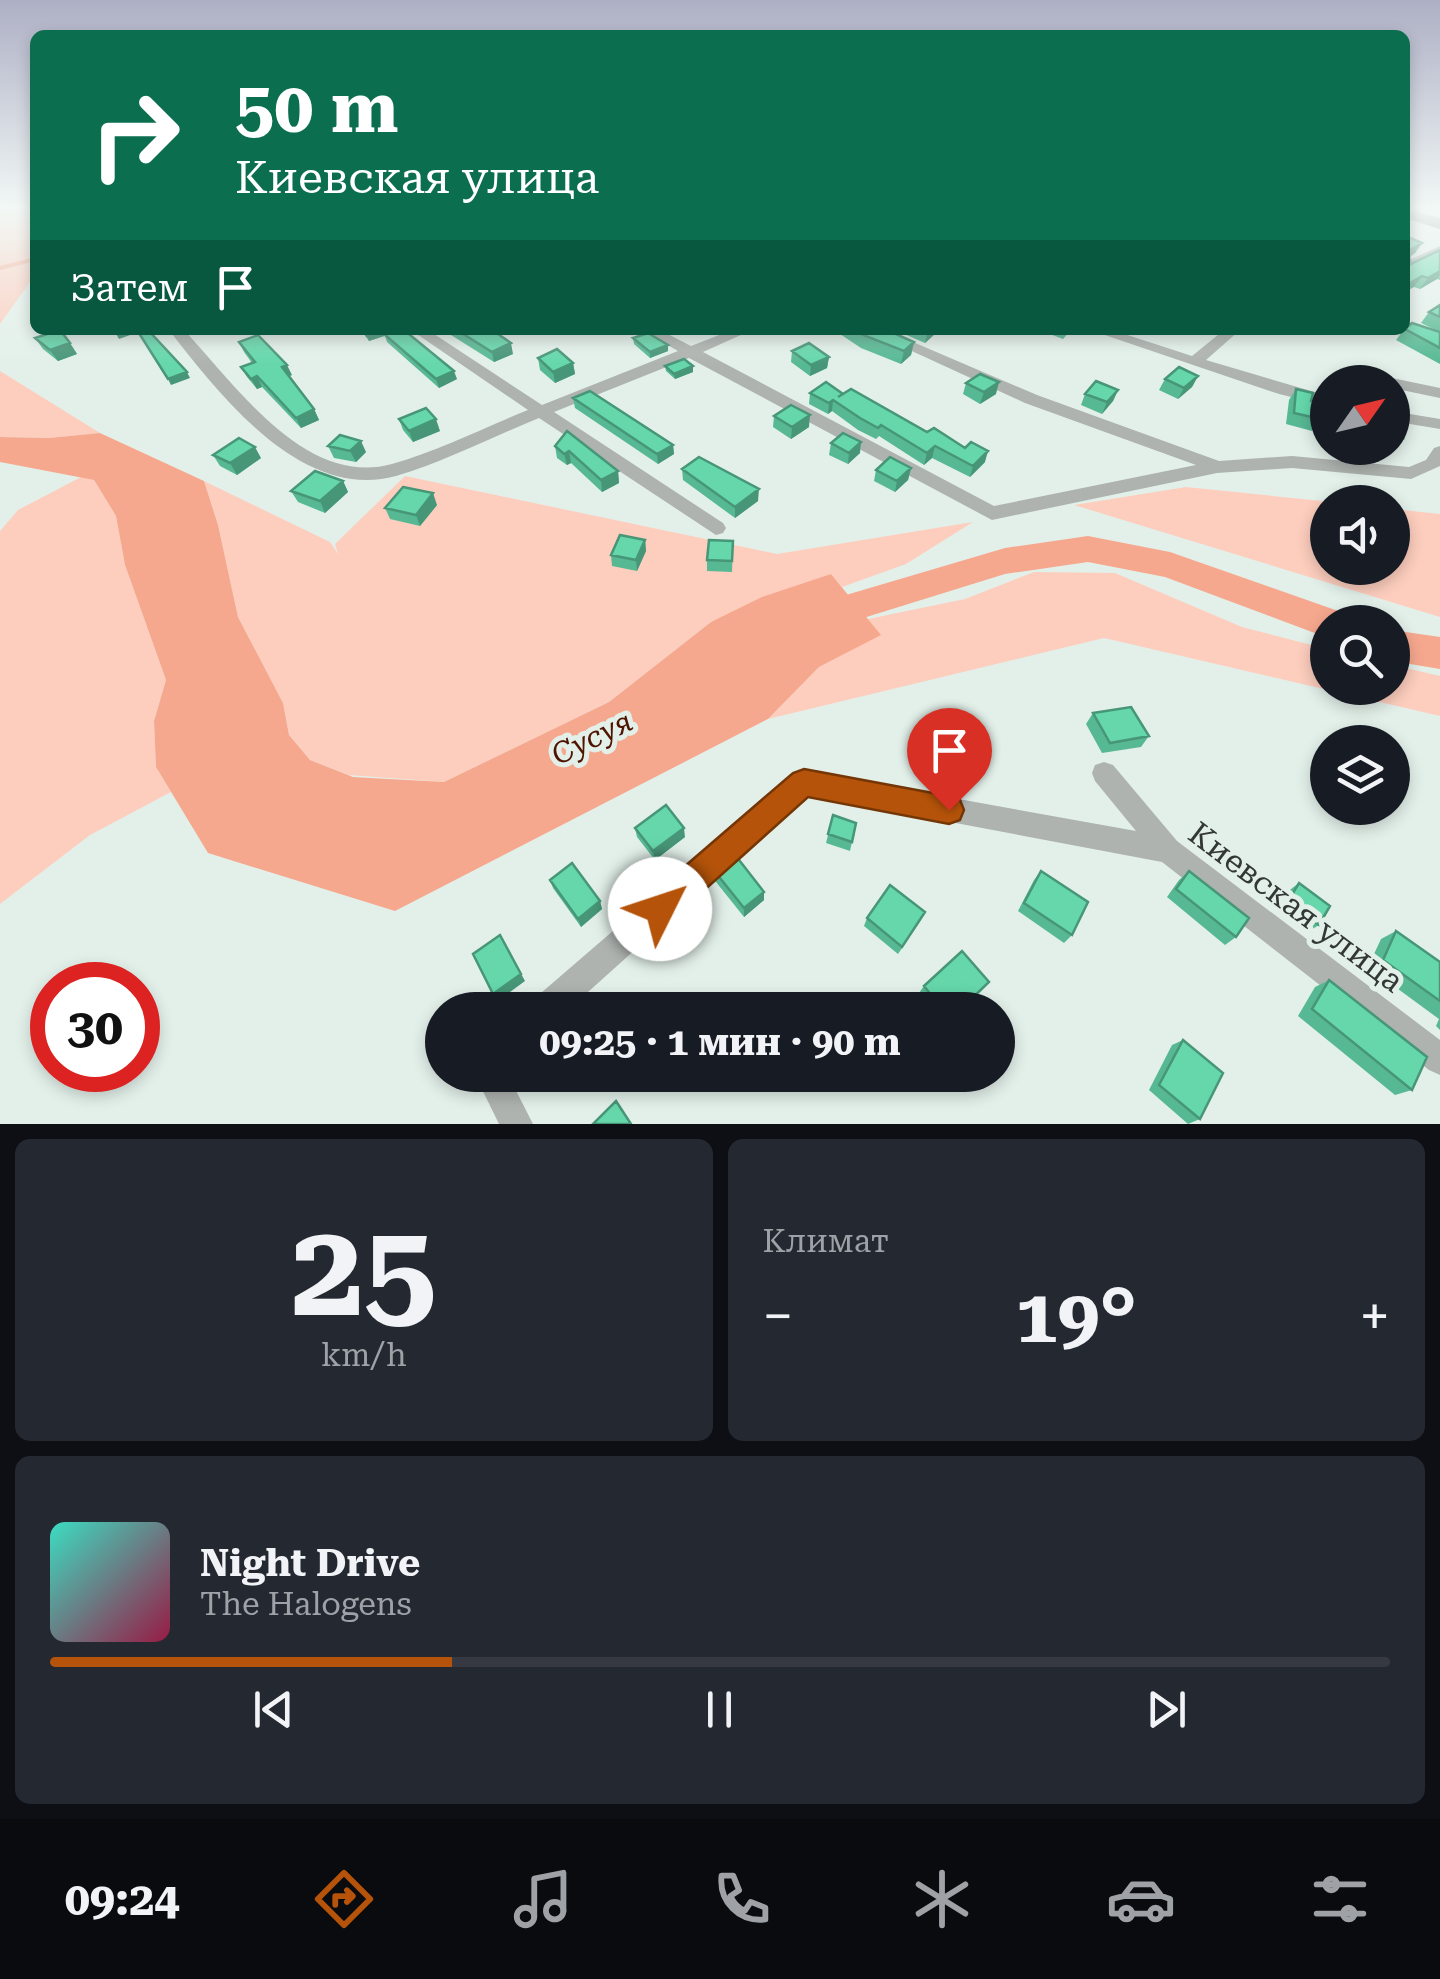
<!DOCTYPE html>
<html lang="ru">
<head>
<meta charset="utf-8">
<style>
  body { margin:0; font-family:"Roboto Serif",serif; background:#242831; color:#f1f3f6; height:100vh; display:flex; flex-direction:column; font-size:38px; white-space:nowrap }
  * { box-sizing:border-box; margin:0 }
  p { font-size:32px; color:#9ea1a6 }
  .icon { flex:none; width:55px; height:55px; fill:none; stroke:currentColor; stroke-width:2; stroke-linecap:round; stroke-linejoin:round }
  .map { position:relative; height:1124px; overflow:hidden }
  .panel { display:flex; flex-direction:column; gap:15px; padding:15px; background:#0d0f14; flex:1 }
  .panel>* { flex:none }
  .top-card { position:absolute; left:30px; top:30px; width:1380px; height:305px; border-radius:15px; box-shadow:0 5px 15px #0003; background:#0b6e4f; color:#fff; overflow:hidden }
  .needle { width:65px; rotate:56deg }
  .buttons { position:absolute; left:1310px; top:365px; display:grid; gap:20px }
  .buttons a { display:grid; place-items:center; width:100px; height:100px; border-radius:50%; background:#171b24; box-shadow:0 5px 15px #0003; font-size:50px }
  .speed { position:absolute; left:30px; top:962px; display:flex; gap:20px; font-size:50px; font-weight:700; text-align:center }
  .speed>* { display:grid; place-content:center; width:130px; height:130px; border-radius:50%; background:#171b24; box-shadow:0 5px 15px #0003; line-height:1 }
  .speed .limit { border:15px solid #d22; background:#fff; color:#111 }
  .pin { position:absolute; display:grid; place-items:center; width:85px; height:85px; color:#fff; margin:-102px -42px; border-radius:50% 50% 50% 0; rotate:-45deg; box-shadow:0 0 10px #0007 }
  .pin .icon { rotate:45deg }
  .me { position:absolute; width:110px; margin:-55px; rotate:49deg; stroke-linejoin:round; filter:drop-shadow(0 0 8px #0008) }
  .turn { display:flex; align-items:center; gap:35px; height:210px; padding:0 40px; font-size:45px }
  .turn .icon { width:130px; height:130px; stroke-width:2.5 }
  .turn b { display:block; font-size:70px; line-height:85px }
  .then { display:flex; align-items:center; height:95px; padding:0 40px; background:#0003; gap:20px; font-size:38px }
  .big { font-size:75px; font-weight:700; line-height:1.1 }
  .panel .tile { flex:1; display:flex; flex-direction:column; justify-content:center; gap:15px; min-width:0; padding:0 35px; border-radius:15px; background:#242831 }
  .panel .dial { align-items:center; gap:0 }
  .dial b { font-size:130px; line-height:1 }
  .song { display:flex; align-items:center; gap:30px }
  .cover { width:120px; height:120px; border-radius:15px; background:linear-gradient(135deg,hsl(170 70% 55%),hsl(340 70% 35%)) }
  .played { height:10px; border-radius:5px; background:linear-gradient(90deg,#b45309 30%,#363941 30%) }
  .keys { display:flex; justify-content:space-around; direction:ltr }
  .heat { display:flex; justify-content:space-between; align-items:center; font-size:55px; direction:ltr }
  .panel .tiles { flex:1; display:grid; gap:15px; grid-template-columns:1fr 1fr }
  .tile:last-child { grid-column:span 2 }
  .trip { position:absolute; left:425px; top:992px; width:590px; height:100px; border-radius:50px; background:#171b24; box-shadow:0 5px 15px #0003; font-weight:700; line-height:100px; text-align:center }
  .menu { display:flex; height:160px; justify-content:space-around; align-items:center; background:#090b0e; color:#9ea1a6 }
  .menu .icon { width:70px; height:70px }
  .menu .current { color:#b45309 }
  .menu b { font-size:45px; color:#f1f3f6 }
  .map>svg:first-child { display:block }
  .green { fill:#fdcebe }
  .water { fill:#f6a88e }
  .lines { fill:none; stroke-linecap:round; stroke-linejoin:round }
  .stream { stroke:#f6a88e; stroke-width:4 }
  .river { fill:#f6a88e; fill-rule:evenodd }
  .minor { fill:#aeb3b0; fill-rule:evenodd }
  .major { fill:#79837e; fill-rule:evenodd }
  .wall { fill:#57b993 }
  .shaded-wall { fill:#479678 }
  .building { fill:#65d7ab; stroke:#479678; stroke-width:2.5 }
  .route { fill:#b45309; stroke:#753606; stroke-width:2.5 }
  .labels { text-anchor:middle; stroke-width:10; stroke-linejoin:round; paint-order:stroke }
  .water-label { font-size:30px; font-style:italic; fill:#4e1400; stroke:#e3f0ea }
  .near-street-label { font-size:32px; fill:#333836; stroke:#e3f0ea }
</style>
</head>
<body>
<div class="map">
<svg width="1440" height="1124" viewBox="0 0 1440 1124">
  <rect width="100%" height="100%" fill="#e3f0ea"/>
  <path class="green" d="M0,208H35V275L0,324Z
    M0,371L100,433L49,438L0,437Z
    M405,476L777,554L973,522L906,564L842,587L831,574L711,622L609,702L444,782L348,775L310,760L289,735L283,703L238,617L218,525L204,481L330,542L338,554L335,544Z
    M81,477L94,480L116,516L125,565L166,680L154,721L156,767L171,792L90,835L0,904V531L18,510Z
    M1186,487L1332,502H1328V568H1392L1393,509L1440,514V617L1074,505Z
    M1034,572L1115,573L1242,627L1327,649L1328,688H1392L1393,665L1440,676V716L1104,638L768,719L819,667L880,635L868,619L965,599Z"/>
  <path class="water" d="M100,433L204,481L218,525L238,617L283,703L289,735L310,760L353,777L444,782L609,702L711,622L762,597L831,574L881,635L819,667L768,719L395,911L208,853L156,767L154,721L166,680L125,565L116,516L94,480L0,462V437L49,438Z"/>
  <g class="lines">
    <path class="stream" d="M0,268L35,259"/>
    <path class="river" d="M1088,536L1170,552L1341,612L1346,622H1328V638L1165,577L1088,562L1005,574L815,633L802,628L796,618L802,608L1005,548Z
      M1392,630L1440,637V669L1392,661Z"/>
    <path class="minor" d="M1440,246V255L1405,271V262Z
      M1405,321L1440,335V344L1404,330Z
      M169,330H184C235,384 305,488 392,464C438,451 483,428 528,410L411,330H428L542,405L678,351L642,330H660L691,346L732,330H752L703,352L994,506L1196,465L1025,403L866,330H885L1037,395L1219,461L1292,456L1409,467L1426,460L1434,448L1440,446V466L1411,479L1292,468L1217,473L992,520L689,358L554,412L723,523L726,528L723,533L716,535L539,418C492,437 444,462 396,476C301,502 219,394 169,330Z
      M1090,330H1112L1192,356L1224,330H1240L1206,360L1328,396V406L1279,394Z
      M1348,366L1375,379L1377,382C1363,383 1350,382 1340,371Z
      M1392,378L1440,388V398L1392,388V382H1384Z
      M1392,411L1440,419V429L1392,421Z
      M1104,762L1113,765L1177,841L1440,1040V1075L1429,1070L1162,862L807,795L568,1010H530L534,999L794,775L803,771L1136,831L1095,781L1092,773L1095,765Z
      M475,1075H508L533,1124H499Z"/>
    <path class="major" d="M1405,208L1440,218V229L1405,218Z"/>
  </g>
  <path class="wall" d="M1405,236L1422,243L1415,253L1410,257L1411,264L1440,250V280L1437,279L1420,289L1414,287Z
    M1440,305V332L1421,323L1429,312Z
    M1405,328L1440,332V364L1396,340Z
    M61,330L77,354L58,361L43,349L35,338Z
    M361,330H384L386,334L457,379L439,388L387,342L385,336L369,341Z
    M443,330H492L513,354L494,362Z
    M834,330H887L914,342L911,355L901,364L861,348Z
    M895,330H937L936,333L925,343Z
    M1048,330H1071L1063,339L1047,333Z
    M633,338L668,345V351L650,358L634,344Z
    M239,342L292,375L289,376L314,409L319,420L301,428L262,387L257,389L247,377L241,367L252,363L244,352Z
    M792,351L829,357L827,368L810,376L791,362Z
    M538,358L573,363L575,374L555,383L540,370Z
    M665,366L693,372L675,379L666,371Z
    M1198,376L1192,387L1178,399L1159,390L1165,379Z
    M966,383L996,394L980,404L963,394Z
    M1296,389L1311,401L1320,419L1312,431L1286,424L1289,400Z
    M1118,390L1113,401L1102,414L1081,405L1085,394Z
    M810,393L927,432L985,462L970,477L932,458L924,465L879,436L876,439L858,430L832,411L828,414L809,404Z
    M573,398L673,445L674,454L658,464L575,408Z
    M1392,410L1403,438L1394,450L1385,448H1392Z
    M774,416L809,427L791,439L773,427Z
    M399,419L440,431L413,442L403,430Z
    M831,443L860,453L848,464L829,455Z
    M328,446L366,452L356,462L334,458Z
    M555,446L618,471L619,483L602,492L571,463L567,465L557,458Z
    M213,455L261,458L237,475L220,466Z
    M911,468L908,480L895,492L874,481L876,470Z
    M682,469L758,501L735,518L683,480Z
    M343,481L348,492L325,513L298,502L291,491Z
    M437,505L420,526L390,519L385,508Z
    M645,540L646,551L637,571L612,566L611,555Z
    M733,541L732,572L707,571V560Z
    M1093,713L1149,736L1141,747L1102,753L1086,724Z
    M833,815L852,842L850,851L826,843Z
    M635,828L685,837L655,860L637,837Z
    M1041,871L1072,935L1064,943L1018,911L1034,880Z
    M1189,871L1236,937L1225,945L1167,897L1179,880Z
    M716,873L764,892V900L744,917L716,882Z
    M550,880L600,901L602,909L581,927L553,888Z
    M1299,883L1319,925L1306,933L1275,909L1287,892Z
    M867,918L921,920L898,954L864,926Z
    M693,924V932L663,959L649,942L647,934Z
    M1396,931L1440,962V1030L1436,1026L1439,1019L1368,967L1381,939Z
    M1329,980L1412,1090L1395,1095L1298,1016L1315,987Z
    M924,986L961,1010H933L919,993Z
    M1183,1040L1200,1119L1188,1124L1149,1090L1172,1045Z"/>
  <path class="shaded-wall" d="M1422,243L1415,253L1405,260L1408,251Z
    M1440,271V275L1437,279L1420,289L1428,278Z
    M1422,276L1414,287L1405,292V286Z
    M114,330H144L119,339Z
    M384,330L386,335L369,341L367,336Z
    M928,330H937L936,333L925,343Z
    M914,342L911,355L901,364L904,351Z
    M70,343L77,354L58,361L50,350Z
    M511,343L513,354L494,362L492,352Z
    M668,345V351L650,358V352Z
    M829,357L827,368L810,376L811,365Z
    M573,363L575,374L555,383L553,372Z
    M287,365L292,375L287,377L282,367Z
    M693,366V372L675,379L674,374Z
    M454,371L457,379L439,388L436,379Z
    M187,372L190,378L171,385L168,379Z
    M257,376L262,387L257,389L251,379Z
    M1198,376L1192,387L1178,399L1184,388Z
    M999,382L996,394L980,404L984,392Z
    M1118,390L1113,401L1102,414L1107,402Z
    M833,400L832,411L828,414L829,403Z
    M314,409L319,420L301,428L296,418Z
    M810,415L809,427L791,439L792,427Z
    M436,419L440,431L413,442L409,431Z
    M361,441L366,452L356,462L350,451Z
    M861,442L860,453L848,464L849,453Z
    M673,445L674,454L658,464L657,454Z
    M935,446L932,458L924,465L927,453Z
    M255,447L261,458L237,475L230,463Z
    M569,451L571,463L567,465L564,454Z
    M988,451L985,462L970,477L973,466Z
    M911,468L908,480L895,492L897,481Z
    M618,471L619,483L602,492L601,480Z
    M343,481L348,492L325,513L320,501Z
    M759,489L758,501L735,518V507Z
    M433,493L437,505L420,526L416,515Z
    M645,540L646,551L637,571L636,560Z
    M684,828L685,837L655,860L653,851Z
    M764,892V900L744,917V908Z
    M600,901L602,909L581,927L578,919Z
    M693,924V932L663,959L661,952Z
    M500,935L525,981L498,1001L493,994Z"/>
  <path class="building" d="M1405,236L1422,243L1408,251L1411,264L1440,250V271L1428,278L1422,276L1405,286Z
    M1440,305V317L1429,312Z
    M1412,323L1440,332V348L1405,329Z
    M60,330L70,343L50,350L35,338Z
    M137,330H148L187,372L168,379Z
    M363,330H384L367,336Z
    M395,330H404L454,371L436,379L384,334Z
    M457,330H492L511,343L492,352Z
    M855,330H887L914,342L904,351L863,335Z
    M648,333L668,345L650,352L633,338Z
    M258,335L287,365L282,367L314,409L296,418L257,376L251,379L241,367L255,362L239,342Z
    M809,343L829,357L811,365L792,351Z
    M557,349L573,363L553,372L538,358Z
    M684,359L693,366L674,374L665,366Z
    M1179,367L1198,376L1184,388L1165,379Z
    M980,374L999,382L984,392L966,383Z
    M1096,381L1118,390L1107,402L1085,394Z
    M826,382L843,394L838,397L851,389L927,432L934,428L965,448L971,442L988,451L973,466L935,446L927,453L881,425L878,428L860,418L833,400L829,403L810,393Z
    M1296,389L1313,393L1311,401L1320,403V419L1294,413Z
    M590,391L673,445L657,454L573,398Z
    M791,405L810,415L792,427L774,416Z
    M426,408L436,419L409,431L399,419Z
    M1392,410L1397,411L1403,438L1392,436Z
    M567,431L618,471L601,480L569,451L564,454L555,446Z
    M843,433L861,442L849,453L831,443Z
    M340,435L361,441L350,451L328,446Z
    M239,438L255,447L230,463L213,455Z
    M699,457L759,489L735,507L682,469Z
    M890,457L911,468L897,481L876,470Z
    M315,471L343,481L320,501L291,491Z
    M403,487L433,493L416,515L385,508Z
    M620,535L645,540L636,560L611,555Z
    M709,540L733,541L732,561L707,560Z
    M1131,707L1149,736L1110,743L1093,713Z
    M666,805L684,828L653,851L635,828Z
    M833,815L856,823L852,842L828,834Z
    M736,856L764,892L744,908L716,873Z
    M572,863L600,901L578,919L550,880Z
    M1041,871L1088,902L1072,935L1024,903Z
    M1189,871L1249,918L1236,937L1176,889Z
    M1299,883L1330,906L1319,925L1288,901Z
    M890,885L925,912L902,947L867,918Z
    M679,907L693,924L661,952L647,934Z
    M1396,931L1440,962V1001L1383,960Z
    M500,935L521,974L493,994L473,954Z
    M962,951L989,982L960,1010H943L924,986Z
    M1329,980L1427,1057L1412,1090L1312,1009Z
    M1183,1040L1223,1073L1200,1119L1159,1085Z
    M616,1101L631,1124H593Z"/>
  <linearGradient id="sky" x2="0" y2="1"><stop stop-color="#adafc4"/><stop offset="0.57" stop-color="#f2f8f6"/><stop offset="1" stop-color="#f2f8f6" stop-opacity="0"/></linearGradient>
  <rect width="1440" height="365" fill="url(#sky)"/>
  <path class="route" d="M804,769L949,796L960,800L964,810L960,820L949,824L808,797L671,920L660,925L648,920L644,909L648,898L793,773Z"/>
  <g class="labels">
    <g class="water-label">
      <text transform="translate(592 738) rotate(-26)" y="10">Сусуя</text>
    </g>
    <g class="near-street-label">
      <text transform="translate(1296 907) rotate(37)" y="11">Киевская улица</text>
    </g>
  </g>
</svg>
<div class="buttons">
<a><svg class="needle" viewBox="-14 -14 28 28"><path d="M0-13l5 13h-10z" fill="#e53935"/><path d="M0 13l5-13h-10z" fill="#9ea1a6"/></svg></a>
<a><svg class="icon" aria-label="sound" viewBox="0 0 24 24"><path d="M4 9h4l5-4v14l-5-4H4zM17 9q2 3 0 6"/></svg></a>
<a><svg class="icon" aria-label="search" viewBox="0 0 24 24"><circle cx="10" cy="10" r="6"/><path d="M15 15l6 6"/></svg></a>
<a><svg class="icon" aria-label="layers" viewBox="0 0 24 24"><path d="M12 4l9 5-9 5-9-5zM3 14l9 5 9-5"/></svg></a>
</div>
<div class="speed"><div class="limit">30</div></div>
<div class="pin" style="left:949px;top:810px;background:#d93025"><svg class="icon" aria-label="arrive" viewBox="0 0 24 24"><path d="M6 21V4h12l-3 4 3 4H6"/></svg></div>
<svg class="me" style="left:660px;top:909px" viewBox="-20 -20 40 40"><circle r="19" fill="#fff"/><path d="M0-13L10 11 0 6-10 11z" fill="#b45309"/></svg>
<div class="trip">09:25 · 1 мин · 90 m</div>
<div class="top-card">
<div class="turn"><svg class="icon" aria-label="right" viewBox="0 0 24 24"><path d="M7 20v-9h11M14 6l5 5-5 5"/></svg><div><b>50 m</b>Киевская улица</div></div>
<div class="then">Затем<svg class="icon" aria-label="arrive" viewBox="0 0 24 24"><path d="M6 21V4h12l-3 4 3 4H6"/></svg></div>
</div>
</div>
<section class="panel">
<div class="tiles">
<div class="tile dial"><b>25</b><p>km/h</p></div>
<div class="tile"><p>Климат</p>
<div class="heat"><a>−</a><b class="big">19°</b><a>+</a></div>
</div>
<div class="tile">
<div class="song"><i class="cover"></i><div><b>Night Drive</b><p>The Halogens</p></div></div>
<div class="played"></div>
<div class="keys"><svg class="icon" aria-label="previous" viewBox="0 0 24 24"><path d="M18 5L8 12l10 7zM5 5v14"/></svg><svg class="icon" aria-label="pause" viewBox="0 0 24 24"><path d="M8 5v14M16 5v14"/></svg><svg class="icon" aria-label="next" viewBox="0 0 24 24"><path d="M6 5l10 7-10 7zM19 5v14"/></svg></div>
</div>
</div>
</section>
<nav class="menu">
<b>09:24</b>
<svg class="icon current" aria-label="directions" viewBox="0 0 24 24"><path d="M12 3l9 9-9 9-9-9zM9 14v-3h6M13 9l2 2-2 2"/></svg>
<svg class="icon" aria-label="music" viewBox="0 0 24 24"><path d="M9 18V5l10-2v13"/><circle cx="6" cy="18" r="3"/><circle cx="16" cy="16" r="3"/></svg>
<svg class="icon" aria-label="phone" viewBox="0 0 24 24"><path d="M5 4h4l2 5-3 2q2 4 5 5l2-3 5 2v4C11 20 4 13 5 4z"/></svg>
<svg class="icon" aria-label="climate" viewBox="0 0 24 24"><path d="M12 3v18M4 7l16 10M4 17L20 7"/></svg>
<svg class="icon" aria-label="car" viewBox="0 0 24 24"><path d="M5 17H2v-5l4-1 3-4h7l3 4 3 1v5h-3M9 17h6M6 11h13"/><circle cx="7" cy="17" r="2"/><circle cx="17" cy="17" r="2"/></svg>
<svg class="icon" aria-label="filters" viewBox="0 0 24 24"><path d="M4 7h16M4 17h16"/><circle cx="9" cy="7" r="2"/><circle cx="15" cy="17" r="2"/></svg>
</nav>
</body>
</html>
